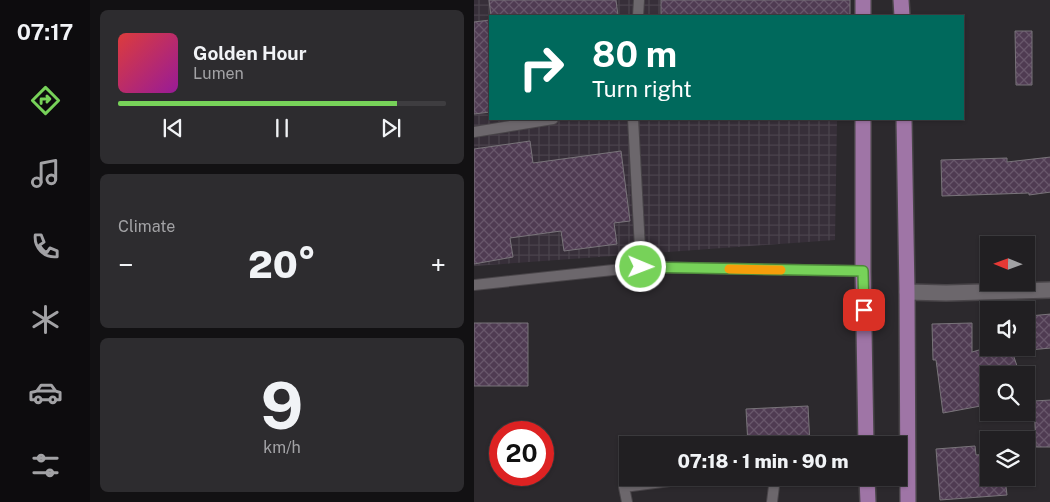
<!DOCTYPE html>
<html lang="en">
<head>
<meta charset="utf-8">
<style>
  body { margin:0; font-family:"Public Sans",sans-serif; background:#2d2c2f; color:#f1f3f6; height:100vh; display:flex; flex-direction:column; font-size:19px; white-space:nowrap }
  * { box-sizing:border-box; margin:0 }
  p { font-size:16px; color:#a2a2a5 }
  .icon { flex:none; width:28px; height:28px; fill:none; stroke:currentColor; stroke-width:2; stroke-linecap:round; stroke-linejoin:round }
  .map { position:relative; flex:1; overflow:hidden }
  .side { display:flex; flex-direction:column; gap:10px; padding:10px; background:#121113; width:384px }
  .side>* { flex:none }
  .hud { position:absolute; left:15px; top:15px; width:475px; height:105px; border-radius:0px; box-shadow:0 1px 4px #0004,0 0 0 1px #3e3d40; background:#00695c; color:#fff; overflow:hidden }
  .needle { width:32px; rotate:271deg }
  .buttons { position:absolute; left:506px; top:236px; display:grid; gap:10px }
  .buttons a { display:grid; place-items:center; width:55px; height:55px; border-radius:0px; background:#211f22; box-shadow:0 1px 4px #0004,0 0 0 1px #3e3d40; font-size:25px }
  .speed { position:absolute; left:15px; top:421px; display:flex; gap:10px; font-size:25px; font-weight:700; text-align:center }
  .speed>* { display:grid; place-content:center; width:65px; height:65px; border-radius:50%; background:#211f22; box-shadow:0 1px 4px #0004,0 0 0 1px #3e3d40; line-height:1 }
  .speed .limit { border:8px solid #d22; background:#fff; color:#111 }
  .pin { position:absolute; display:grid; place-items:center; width:42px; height:42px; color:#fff; margin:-21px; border-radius:10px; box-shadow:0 2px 8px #0006 }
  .me { position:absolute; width:55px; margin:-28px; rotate:91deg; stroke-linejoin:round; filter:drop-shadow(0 0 4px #0008) }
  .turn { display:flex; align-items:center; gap:18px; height:105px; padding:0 20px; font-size:22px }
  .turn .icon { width:65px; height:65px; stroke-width:2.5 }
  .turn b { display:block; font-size:35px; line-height:42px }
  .big { font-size:38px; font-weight:800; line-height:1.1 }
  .side .card { flex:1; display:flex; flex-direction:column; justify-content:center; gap:8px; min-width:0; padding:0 18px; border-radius:8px; background:#2d2c2f }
  .side .dial { align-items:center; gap:0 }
  .dial b { font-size:65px; line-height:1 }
  .song { display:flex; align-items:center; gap:15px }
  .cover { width:60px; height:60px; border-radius:8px; background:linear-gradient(135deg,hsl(0 70% 55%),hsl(300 70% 35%)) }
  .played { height:5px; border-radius:2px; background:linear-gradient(90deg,#77d259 85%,#3e3d40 85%) }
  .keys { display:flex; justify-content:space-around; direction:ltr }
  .heat { display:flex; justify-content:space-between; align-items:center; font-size:28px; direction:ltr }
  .trip { position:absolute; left:145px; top:436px; width:288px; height:50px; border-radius:0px; background:#211f22; box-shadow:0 1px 4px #0004,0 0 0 1px #3e3d40; font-weight:800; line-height:50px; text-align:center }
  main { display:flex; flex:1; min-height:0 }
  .tab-bar { display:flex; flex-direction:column; width:90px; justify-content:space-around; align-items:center; background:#0d0c0e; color:#a2a2a5 }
  .tab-bar .icon { width:35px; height:35px }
  .tab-bar .current { color:#77d259 }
  .tab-bar b { font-size:22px; color:#f1f3f6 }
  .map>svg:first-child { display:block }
  .industrial { fill:url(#industrial-grid) }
  .building { fill:url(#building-cross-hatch); stroke:#79747a }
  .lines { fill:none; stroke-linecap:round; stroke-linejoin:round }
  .lane-casing { stroke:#494549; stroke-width:12 }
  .street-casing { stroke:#494549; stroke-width:18 }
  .primary-casing { stroke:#494549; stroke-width:18 }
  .lane { stroke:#6c676c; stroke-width:10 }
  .street { stroke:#6c676c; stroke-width:15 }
  .primary { stroke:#9f75a6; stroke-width:15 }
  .route-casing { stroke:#4d883a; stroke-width:12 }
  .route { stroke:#77d259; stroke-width:9 }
  .slow { stroke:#f59e0b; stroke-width:9 }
</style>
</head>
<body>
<main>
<nav class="tab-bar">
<b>07:17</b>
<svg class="icon current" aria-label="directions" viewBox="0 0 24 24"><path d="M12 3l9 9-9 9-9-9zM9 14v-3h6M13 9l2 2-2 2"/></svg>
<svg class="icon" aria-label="music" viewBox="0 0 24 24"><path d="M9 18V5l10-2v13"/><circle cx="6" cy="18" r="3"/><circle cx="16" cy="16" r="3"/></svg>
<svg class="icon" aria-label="phone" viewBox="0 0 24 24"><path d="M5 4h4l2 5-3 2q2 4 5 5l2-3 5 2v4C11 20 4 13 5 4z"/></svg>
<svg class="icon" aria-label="climate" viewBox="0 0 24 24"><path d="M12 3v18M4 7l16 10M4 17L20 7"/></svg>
<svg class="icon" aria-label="car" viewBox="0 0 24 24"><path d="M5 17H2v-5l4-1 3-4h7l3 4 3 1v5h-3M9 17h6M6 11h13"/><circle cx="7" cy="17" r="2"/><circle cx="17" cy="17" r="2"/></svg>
<svg class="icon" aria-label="filters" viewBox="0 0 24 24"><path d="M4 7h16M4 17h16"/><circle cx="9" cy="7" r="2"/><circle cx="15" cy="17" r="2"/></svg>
</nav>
<section class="side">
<div class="card">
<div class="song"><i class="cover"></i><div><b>Golden Hour</b><p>Lumen</p></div></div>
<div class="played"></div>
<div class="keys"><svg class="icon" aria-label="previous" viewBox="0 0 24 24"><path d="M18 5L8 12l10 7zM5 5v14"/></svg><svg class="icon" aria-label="pause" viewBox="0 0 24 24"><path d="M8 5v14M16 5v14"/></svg><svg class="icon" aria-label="next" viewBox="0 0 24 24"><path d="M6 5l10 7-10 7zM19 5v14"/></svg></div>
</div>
<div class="card"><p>Climate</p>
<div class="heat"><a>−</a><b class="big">20°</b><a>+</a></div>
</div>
<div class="card dial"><b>9</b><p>km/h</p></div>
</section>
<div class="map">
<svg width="577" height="502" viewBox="0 0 577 502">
  <defs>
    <pattern id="industrial-grid" width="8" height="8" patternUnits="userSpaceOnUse" patternTransform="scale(1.25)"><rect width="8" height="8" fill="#372f39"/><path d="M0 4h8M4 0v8" fill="none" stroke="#4a434c"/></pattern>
    <pattern id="building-cross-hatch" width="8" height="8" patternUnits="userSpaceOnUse" patternTransform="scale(1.25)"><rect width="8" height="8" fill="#4f3b52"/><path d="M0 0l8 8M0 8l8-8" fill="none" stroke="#68576b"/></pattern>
  </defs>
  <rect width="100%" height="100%" fill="#2c292d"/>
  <path class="industrial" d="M0,0H365V16H16V119H363L361,240L0,266Z"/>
  <path class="building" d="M15,0H142L144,16H17Z
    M187,0H376V16H187Z
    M16,20V112L0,114V22Z
    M541,31H558V85H542Z
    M56,141L59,163L147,151L156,221L140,223L143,244L90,251L87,231L36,238L39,257L0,264V149Z
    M577,157V192L555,195V193L468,196L467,160L533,158V162Z
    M577,314V348L555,350V316Z
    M0,323H54V386H0Z
    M498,323V352L512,348H537L546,375H508L512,405L469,413L462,360H459L458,324Z
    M577,400V447H562L560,401Z
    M334,406L336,445H274L272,409Z
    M501,446L502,455L515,454V478H531L533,495L466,500L462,449Z"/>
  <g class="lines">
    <g class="lane-casing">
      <path id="lane" d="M164,16L165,0
        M159,119L167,267
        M0,132L79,119
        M0,285L167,267L389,271
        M153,502L150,487L219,478
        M298,502L300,486L303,478"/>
    </g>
    <g class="street-casing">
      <path id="street" d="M433,292L472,293L577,290"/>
    </g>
    <g class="primary-casing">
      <path id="primary" d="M389,0V16
        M427,0L428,16
        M389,119V271L392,445
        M430,119L433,292L434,502
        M393,478L394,502"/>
    </g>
    <use href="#lane" class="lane"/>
    <use href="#street" class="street"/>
    <use href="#primary" class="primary"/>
  </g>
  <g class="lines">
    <g class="route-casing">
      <path id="route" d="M167,267L389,271L390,310"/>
    </g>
    <use href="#route" class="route"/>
    <path class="slow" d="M255,269L307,270"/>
  </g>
</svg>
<div class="buttons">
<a><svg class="needle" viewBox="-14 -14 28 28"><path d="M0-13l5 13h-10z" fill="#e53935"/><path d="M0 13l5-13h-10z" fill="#a2a2a5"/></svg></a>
<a><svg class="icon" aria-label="sound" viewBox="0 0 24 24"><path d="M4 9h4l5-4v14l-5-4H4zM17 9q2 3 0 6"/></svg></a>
<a><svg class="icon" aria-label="search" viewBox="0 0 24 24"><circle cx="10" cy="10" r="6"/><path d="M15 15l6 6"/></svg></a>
<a><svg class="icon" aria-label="layers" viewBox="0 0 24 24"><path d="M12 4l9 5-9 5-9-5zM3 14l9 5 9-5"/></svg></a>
</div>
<div class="speed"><div class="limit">20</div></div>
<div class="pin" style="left:390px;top:310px;background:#d93025"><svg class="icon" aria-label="arrive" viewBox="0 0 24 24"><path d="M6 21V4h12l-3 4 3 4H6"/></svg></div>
<svg class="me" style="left:167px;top:267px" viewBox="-20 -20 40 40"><circle r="17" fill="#77d259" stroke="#fff" stroke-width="3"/><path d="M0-11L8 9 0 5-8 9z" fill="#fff"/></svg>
<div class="trip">07:18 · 1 min · 90 m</div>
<div class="hud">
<div class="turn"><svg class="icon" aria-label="right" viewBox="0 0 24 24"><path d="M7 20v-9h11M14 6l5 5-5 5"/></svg><div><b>80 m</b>Turn right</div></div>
</div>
</div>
</main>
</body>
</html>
